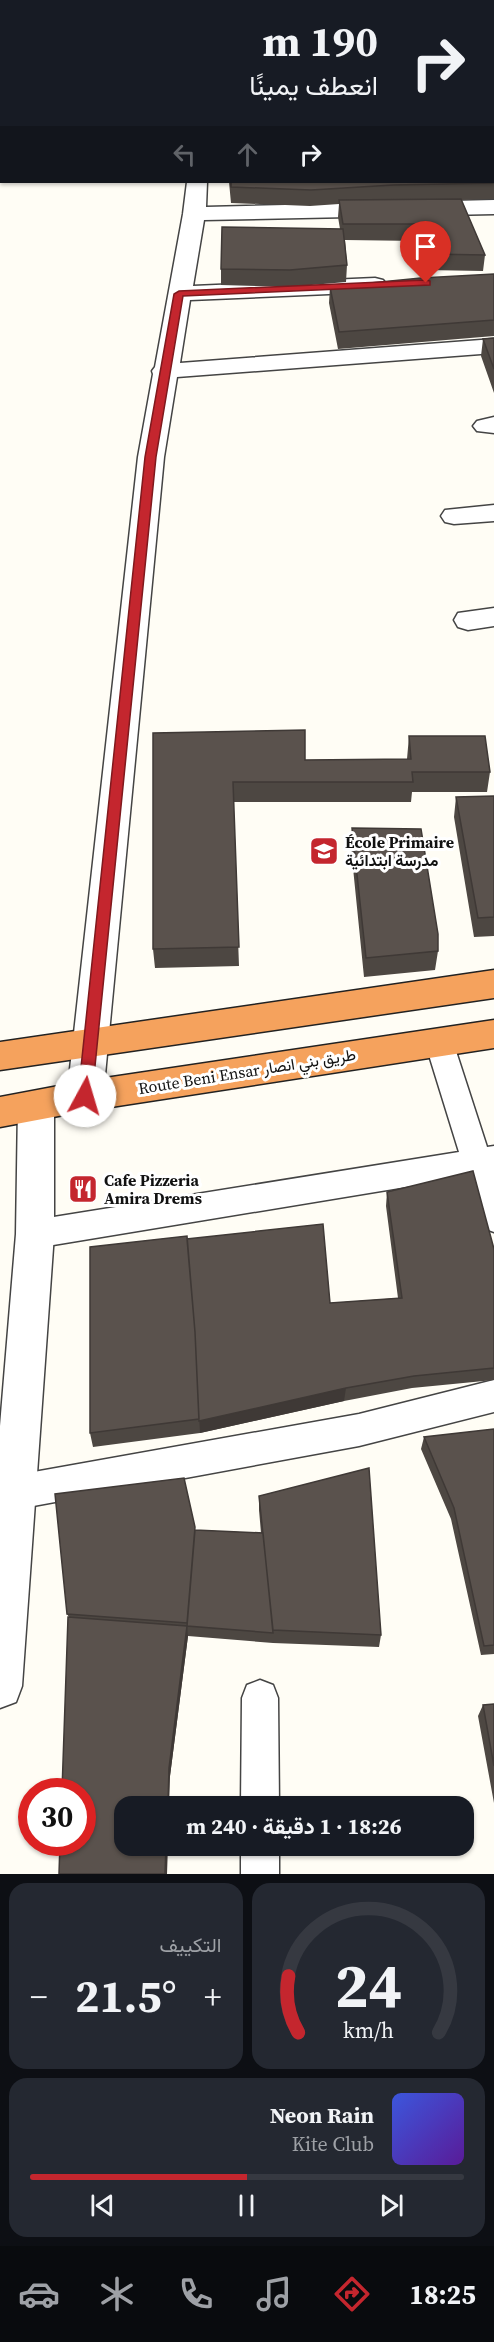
<!DOCTYPE html>
<html lang="ar">
<head>
<meta charset="utf-8">
<style>
  body { margin:0; font-family:"Source Serif 4",Vazirmatn,serif; background:#242831; color:#f1f3f6; direction:rtl; height:100vh; display:flex; flex-direction:column; font-size:22px; white-space:nowrap }
  * { box-sizing:border-box; margin:0 }
  p { font-size:20px; color:#9ea1a6 }
  .icon { flex:none; width:33px; height:33px; fill:none; stroke:currentColor; stroke-width:2; stroke-linecap:round; stroke-linejoin:round }
  .map { position:relative; height:1874px; overflow:hidden; direction:ltr }
  .panel { display:flex; flex-direction:column; gap:9px; padding:9px; background:#0d0f14; flex:1 }
  .panel>* { flex:none }
  .banner { position:absolute; left:0px; top:0px; width:495px; height:183px; box-shadow:0 2px 4px #0004; direction:rtl; background:#171b24; color:#f1f3f6; overflow:hidden }
  .speed { position:absolute; left:18px; top:1778px; display:flex; gap:12px; font-size:30px; font-weight:700; text-align:center }
  .speed>* { display:grid; place-content:center; width:78px; height:78px; border-radius:50%; background:#171b24; box-shadow:0 2px 4px #0004; line-height:1 }
  .speed .limit { border:9px solid #d22; background:#fff; color:#111 }
  .pin { position:absolute; display:grid; place-items:center; width:51px; height:51px; color:#fff; margin:-62px -26px; border-radius:50% 50% 50% 0; rotate:-45deg; box-shadow:0 0 6px #0007 }
  .pin .icon { rotate:45deg }
  .me { position:absolute; width:66px; margin:-33px; rotate:6deg; stroke-linejoin:round; filter:drop-shadow(0 0 4px #0008) }
  .turn { display:flex; align-items:center; gap:21px; height:126px; padding:0 18px; font-size:27px }
  .turn .icon { width:78px; height:78px; stroke-width:2.5 }
  .turn b { display:block; font-size:42px; line-height:51px }
  .lanes { display:flex; align-items:center; height:57px; padding:0 18px; background:#0003; justify-content:center; gap:30px; direction:ltr }
  .lanes .off { opacity:.35 }
  .big { font-size:45px; font-weight:700; line-height:1.1 }
  .panel .tile { flex:1; display:flex; flex-direction:column; justify-content:center; gap:9px; min-width:0; padding:0 21px; border-radius:18px; background:#242831 }
  .panel .dial { align-items:center; gap:0 }
  .dial svg { height:156px; overflow:visible; fill:none; stroke:#363941; stroke-width:7; stroke-linecap:round; text-anchor:middle }
  .dial text { fill:#f1f3f6; stroke:none }
  .song { display:flex; align-items:center; gap:18px }
  .cover { width:72px; height:72px; border-radius:9px; background:linear-gradient(135deg,hsl(230 70% 55%),hsl(270 70% 35%)) }
  .played { height:6px; border-radius:3px; background:linear-gradient(90deg,#c4262e 50%,#363941 50%) }
  .keys { display:flex; justify-content:space-around; direction:ltr }
  .heat { display:flex; justify-content:space-between; align-items:center; font-size:33px; direction:ltr }
  .panel .tiles { flex:1; display:grid; gap:9px; grid-template-columns:1fr 1fr }
  .tile:last-child { grid-column:span 2 }
  .trip { position:absolute; left:114px; top:1796px; width:360px; height:60px; border-radius:18px; background:#171b24; box-shadow:0 2px 4px #0004; font-weight:700; line-height:60px; text-align:center; direction:rtl }
  .dock { display:flex; height:96px; justify-content:space-around; align-items:center; background:#090b0e; color:#9ea1a6 }
  .dock .icon { width:42px; height:42px }
  .dock .current { color:#c4262e }
  .dock b { font-size:27px; color:#f1f3f6 }
  .map>svg:first-child { display:block }
  .lines { fill:none; stroke-linecap:round; stroke-linejoin:round }
  .lane-casing { stroke:#444; stroke-width:3 }
  .street-casing { stroke:#444; stroke-width:3 }
  .highway-casing { stroke:#222; stroke-width:3 }
  .lane { fill:#fff; fill-rule:evenodd }
  .street { fill:#fff; fill-rule:evenodd }
  .highway { fill:#f5a25d; fill-rule:evenodd }
  .wall { fill:#4d4742 }
  .shaded-wall { fill:#3f3936 }
  .building { fill:#5a524d; stroke:#3f3936; stroke-width:1.5 }
  .route { fill:#c4262e; stroke:#7f191e; stroke-width:1.5 }
  .labels { text-anchor:middle; stroke-width:6; stroke-linejoin:round; paint-order:stroke }
  .poi-label { font-size:16px; font-weight:bold; fill:#111; stroke:#fff; text-anchor:start }
  .street-label { font-size:16px; fill:#111; stroke:#fff }
</style>
</head>
<body>
<div class="map">
<svg width="494" height="1874" viewBox="0 0 494 1874">
  <rect width="100%" height="100%" fill="#fffdf5"/>
  <g class="lines">
    <g class="lane-casing">
      <path id="lane" d="M439,1030L449,1034L453,1042L487,1147L494,1146V1232L483,1228L466,1177L35,1248L24,1244L20,1234L24,1224L35,1220L459,1152L425,1042L429,1034Z
        M494,1380V1412L359,1446L17,1509L5,1504L0,1492L5,1480L17,1475L359,1414Z
        M260,1680L273,1685L278,1698L279,1806H241L242,1698L247,1685Z
        M241,1845H279V1874H241Z"/>
    </g>
    <g class="street-casing">
      <path id="street" d="M194,0H212L213,2H194Z
        M368,0H386L387,2H368Z
        M187,182H207L206,207L494,200V214L204,220L193,286L375,278L383,280L387,285L383,290L375,292L190,300L180,363L494,339V353L177,377L164,457L103,1096L98,1107L85,1111L72,1107L67,1096L138,457L153,374L152,371L155,367L183,214Z
        M494,417V433L477,431L473,426L477,421Z
        M494,505V521L454,524L445,522L441,516L445,510Z
        M494,608V626L468,630L458,627L454,620L458,613Z
        M36,1091L49,1095L54,1106V1234L22,1686L16,1702L0,1708V1426L16,1234L18,1106L23,1095Z"/>
    </g>
    <g class="highway-casing">
      <path id="highway" d="M494,970V998L0,1070V1042Z
        M494,1020V1048L85,1111L0,1127V1097L85,1081Z"/>
    </g>
    <use href="#lane" class="lane"/>
    <use href="#street" class="street"/>
    <use href="#highway" class="highway"/>
  </g>
  <path class="wall" d="M392,0H494V8V2H392Z
    M494,134V199L461,200L485,255L483,271L426,270L419,241L345,240L347,265L346,282L289,287L221,285V269L340,229L338,217L339,204L310,206L231,203L229,182H494Z
    M494,274V336L338,349L329,303L330,287Z
    M494,338V393L481,356L483,339Z
    M153,733L305,760L407,759L409,736L490,772L487,792H412L411,802H233L239,966L155,968L153,949Z
    M494,796V936L474,937L454,817L456,797Z
    M352,828L438,951L435,970L364,977L351,848Z
    M387,1192L494,1249V1380L412,1388L344,1401L200,1433L93,1447L90,1433L187,1239L330,1303L398,1298L386,1206Z
    M494,1429V1654L481,1655L451,1519L421,1449L424,1437Z
    M259,1496L381,1635L379,1647L273,1643L188,1636L170,1776L67,1614L195,1530L261,1533L259,1510Z
    M494,1704V1803L478,1716L483,1705Z"/>
  <path class="shaded-wall" d="M195,1332L346,1388L344,1401L200,1433Z
    M187,1626L188,1636L170,1776L169,1806H168L169,1768Z
    M166,1845H168L167,1874H165Z"/>
  <path class="building" d="M235,0H373L374,2H235Z
    M494,134V183L393,185L311,190L231,187V182H494Z
    M461,199L485,255L428,254L420,224H343L339,200Z
    M222,227L343,229L347,265L290,270L221,269Z
    M494,274V320L339,332L330,287L421,278Z
    M494,338V369L483,339Z
    M305,730V760L411,759L409,736H485L490,772H412L413,782H233L239,947L153,949V733Z
    M494,796V917L478,918L456,797Z
    M352,828L421,829L438,934V951L366,958Z
    M473,1171L494,1249V1368L414,1376L346,1388L199,1421L195,1332L187,1239L323,1224L330,1303L402,1298L387,1192Z
    M187,1236L195,1332L199,1419L90,1433V1247Z
    M494,1429V1645L484,1646L454,1508L424,1437Z
    M369,1468L381,1635L273,1630L259,1496Z
    M184,1478L195,1527L187,1623L67,1614L55,1494Z
    M195,1530L263,1533L273,1633L187,1626Z
    M68,1617L187,1626L169,1768L168,1806H124V1845H166L165,1874H59L60,1842H82V1791H62Z
    M494,1704V1766L483,1705Z"/>
  <path class="route" d="M426,280L430,281V285L183,296L156,457L92,1096L90,1101L85,1102L80,1101L78,1096L145,457L174,294L179,291Z"/>
  <defs>
    <g id="school-square" transform="scale(1.5)"><rect x="-9" y="-9" width="18" height="18" rx="4" fill="#c4262e" stroke="#fff"/><path d="M0-5L7-2L0 1L-7-2ZM-4 1L0 2.5L4 1V4Q0 6-4 4Z" fill="#fff"/></g>
    <g id="restaurant-square" transform="scale(1.5)"><rect x="-9" y="-9" width="18" height="18" rx="4" fill="#c4262e" stroke="#fff"/><path d="M-5-6h1v4h1v-4h1v4h1v-4h1v5L-1.5 .5V6h-2V.5L-5-1ZM5-6V6H3V1.5H1.5Q1.5-4 5-6Z" fill="#fff"/></g>
  </defs>
  <g fill-rule="evenodd">
    <use href="#school-square" x="324" y="851"/>
    <use href="#restaurant-square" x="83" y="1189"/>
  </g>
  <g class="labels">
    <g class="poi-label">
      <text x="345" y="848">École Primaire<tspan x="345" dy="18">مدرسة ابتدائية</tspan></text>
      <text x="104" y="1186">Cafe Pizzeria<tspan x="104" dy="18">Amira Drems</tspan></text>
    </g>
    <g class="street-label">
      <text transform="translate(247 1071) rotate(-9)" y="6">Route Beni Ensar طريق بني انصار</text>
    </g>
  </g>
</svg>
<div class="speed"><div class="limit">30</div></div>
<div class="pin" style="left:426px;top:283px;background:#d93025"><svg class="icon" aria-label="arrive" viewBox="0 0 24 24"><path d="M6 21V4h12l-3 4 3 4H6"/></svg></div>
<svg class="me" style="left:85px;top:1096px" viewBox="-20 -20 40 40"><circle r="19" fill="#fff"/><path d="M0-13L10 11 0 6-10 11z" fill="#c4262e"/></svg>
<div class="trip">18:26 · 1 دقيقة · 240 m</div>
<div class="banner">
<div class="turn"><svg class="icon" aria-label="right" viewBox="0 0 24 24"><path d="M7 20v-9h11M14 6l5 5-5 5"/></svg><div><b>190 m</b>انعطف يمينًا</div></div>
<div class="lanes"><svg class="icon off" aria-label="left" viewBox="0 0 24 24"><path d="M17 20v-9H6M10 6l-5 5 5 5"/></svg><svg class="icon off" aria-label="ahead" viewBox="0 0 24 24"><path d="M12 20V5M6 11l6-6 6 6"/></svg><svg class="icon" aria-label="right" viewBox="0 0 24 24"><path d="M7 20v-9h11M14 6l5 5-5 5"/></svg></div>
</div>
</div>
<section class="panel">
<div class="tiles">
<div class="tile dial"><svg viewBox="0 0 100 80">
<path d="M14 69A42 42 0 1 1 86 69"/>
<path d="M14 69A42 42 0 0 1 9 40" stroke="#c4262e"/>
<text x="50" y="56" font-size="32" font-weight="700">24</text>
<text x="50" y="72" font-size="11">km/h</text>
</svg></div>
<div class="tile"><p>التكييف</p>
<div class="heat"><a>−</a><b class="big">21.5°</b><a>+</a></div>
</div>
<div class="tile">
<div class="song"><i class="cover"></i><div><b>Neon Rain</b><p>Kite Club</p></div></div>
<div class="played"></div>
<div class="keys"><svg class="icon" aria-label="previous" viewBox="0 0 24 24"><path d="M18 5L8 12l10 7zM5 5v14"/></svg><svg class="icon" aria-label="pause" viewBox="0 0 24 24"><path d="M8 5v14M16 5v14"/></svg><svg class="icon" aria-label="next" viewBox="0 0 24 24"><path d="M6 5l10 7-10 7zM19 5v14"/></svg></div>
</div>
</div>
</section>
<nav class="dock">
<b>18:25</b>
<svg class="icon current" aria-label="directions" viewBox="0 0 24 24"><path d="M12 3l9 9-9 9-9-9zM9 14v-3h6M13 9l2 2-2 2"/></svg>
<svg class="icon" aria-label="music" viewBox="0 0 24 24"><path d="M9 18V5l10-2v13"/><circle cx="6" cy="18" r="3"/><circle cx="16" cy="16" r="3"/></svg>
<svg class="icon" aria-label="phone" viewBox="0 0 24 24"><path d="M5 4h4l2 5-3 2q2 4 5 5l2-3 5 2v4C11 20 4 13 5 4z"/></svg>
<svg class="icon" aria-label="climate" viewBox="0 0 24 24"><path d="M12 3v18M4 7l16 10M4 17L20 7"/></svg>
<svg class="icon" aria-label="car" viewBox="0 0 24 24"><path d="M5 17H2v-5l4-1 3-4h7l3 4 3 1v5h-3M9 17h6M6 11h13"/><circle cx="7" cy="17" r="2"/><circle cx="17" cy="17" r="2"/></svg>
</nav>
</body>
</html>
